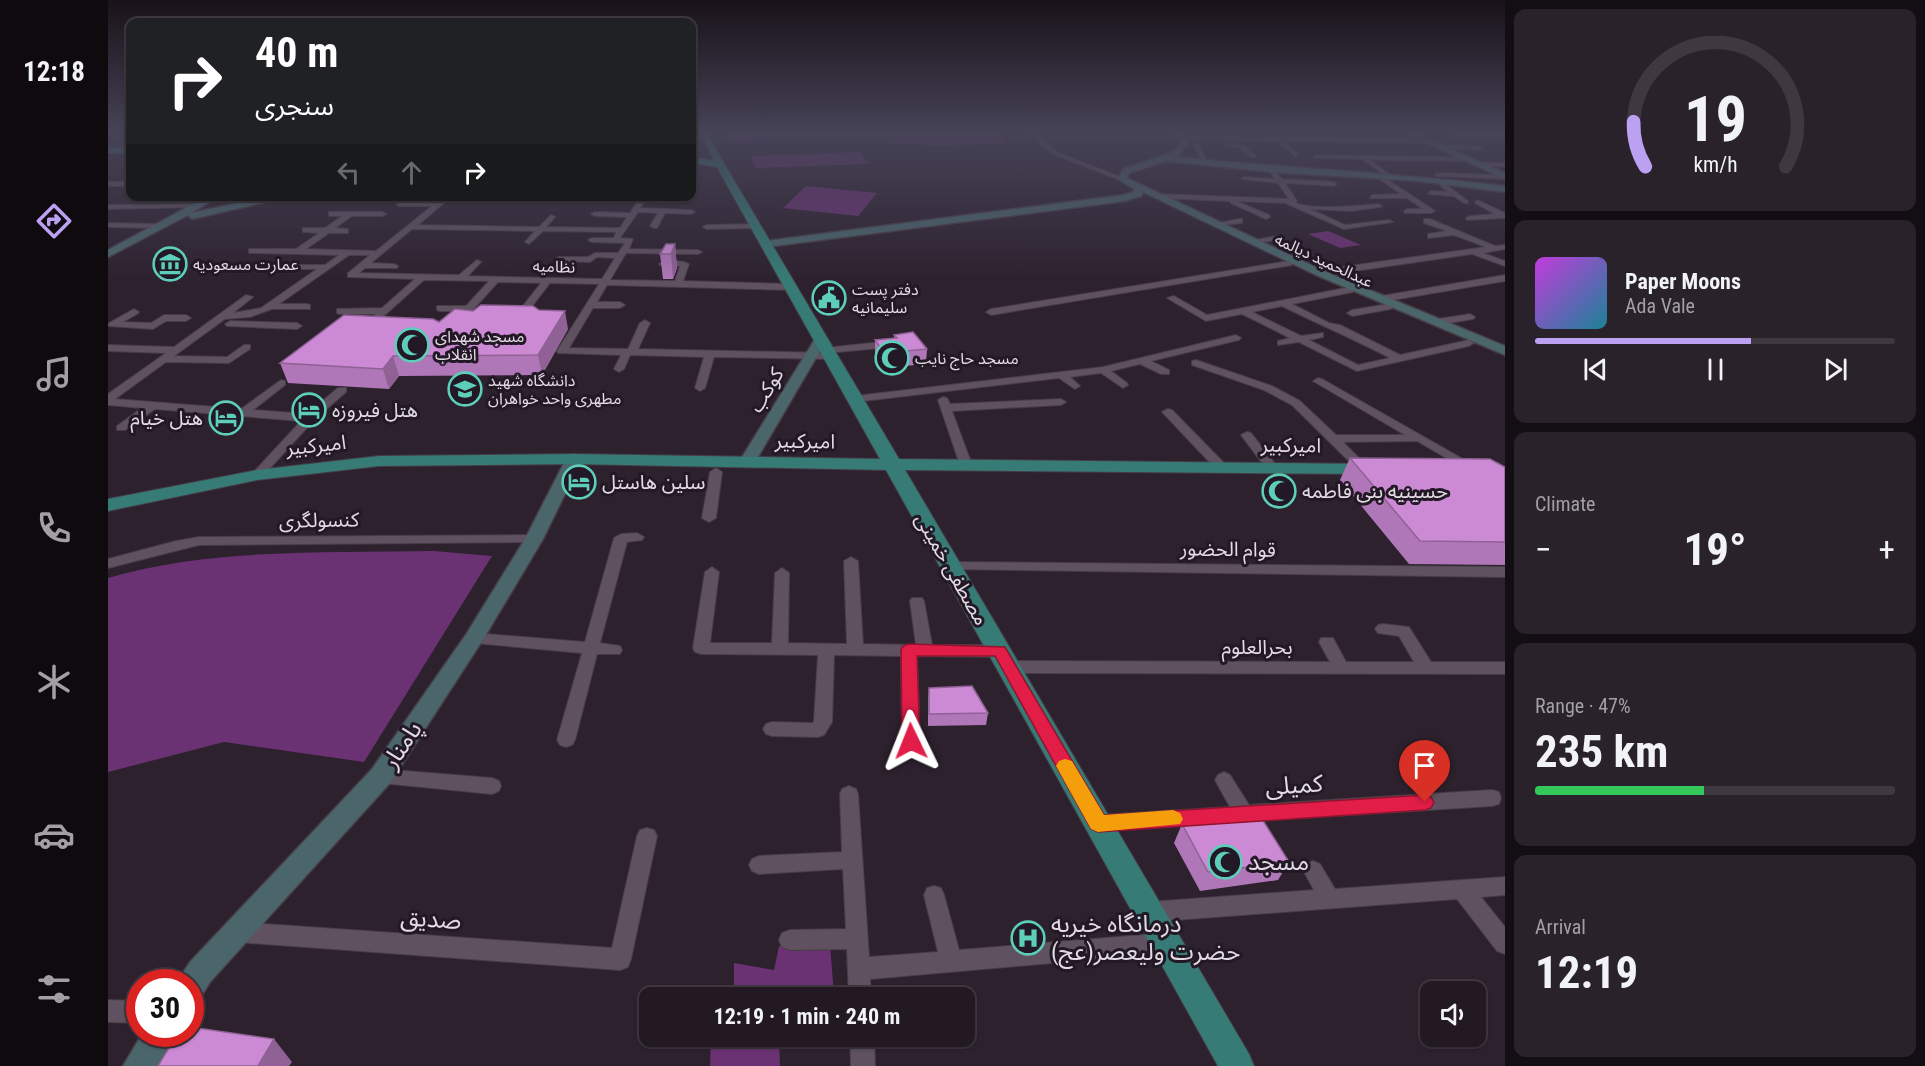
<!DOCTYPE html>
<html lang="en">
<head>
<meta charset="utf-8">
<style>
  body { margin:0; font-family:"Roboto Condensed","Noto Sans Arabic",sans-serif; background:#2a222a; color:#f1f3f6; height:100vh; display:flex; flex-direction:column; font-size:22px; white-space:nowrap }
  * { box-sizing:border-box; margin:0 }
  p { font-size:20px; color:#a2a0a5 }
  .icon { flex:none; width:33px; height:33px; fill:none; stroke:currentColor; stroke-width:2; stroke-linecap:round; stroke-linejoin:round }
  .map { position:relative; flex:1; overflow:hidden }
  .sheet { display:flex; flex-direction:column; gap:9px; padding:9px; background:#130e13; width:420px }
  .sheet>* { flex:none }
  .banner { position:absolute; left:18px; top:18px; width:570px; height:183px; border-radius:12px; box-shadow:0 2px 4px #0004,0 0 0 2px #3f3840; background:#202124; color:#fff; overflow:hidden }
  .controls { position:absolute; left:1312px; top:981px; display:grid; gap:12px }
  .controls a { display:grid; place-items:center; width:66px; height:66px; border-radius:12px; background:#221922; box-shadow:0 2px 4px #0004,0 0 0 2px #3f3840; font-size:30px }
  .speed { position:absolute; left:18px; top:969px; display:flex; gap:12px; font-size:30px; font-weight:700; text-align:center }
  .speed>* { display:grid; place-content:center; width:78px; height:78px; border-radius:50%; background:#221922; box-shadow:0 2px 4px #0004,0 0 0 2px #3f3840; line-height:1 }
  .speed .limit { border:9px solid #d22; background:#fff; color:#111 }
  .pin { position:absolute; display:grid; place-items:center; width:51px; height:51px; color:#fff; margin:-62px -26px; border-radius:50% 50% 50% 0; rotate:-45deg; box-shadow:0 0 6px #0007 }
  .pin .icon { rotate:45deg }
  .me { position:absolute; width:66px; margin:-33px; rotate:358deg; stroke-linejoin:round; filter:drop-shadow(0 0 4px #0008) }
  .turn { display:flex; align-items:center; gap:21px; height:126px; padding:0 30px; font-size:27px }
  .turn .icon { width:78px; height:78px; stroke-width:2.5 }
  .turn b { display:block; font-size:42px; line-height:51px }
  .lanes { display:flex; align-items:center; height:57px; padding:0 30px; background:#0003; justify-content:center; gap:30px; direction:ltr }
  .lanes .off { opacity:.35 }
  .big { font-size:45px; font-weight:700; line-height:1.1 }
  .sheet .widget { flex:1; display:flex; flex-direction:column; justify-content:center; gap:9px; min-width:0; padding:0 21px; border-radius:12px; background:#2a222a }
  .sheet .dial { align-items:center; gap:0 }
  .dial svg { height:156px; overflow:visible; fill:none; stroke:#3f3840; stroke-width:7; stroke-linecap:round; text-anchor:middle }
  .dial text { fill:#f1f3f6; stroke:none }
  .song { display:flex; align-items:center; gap:18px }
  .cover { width:72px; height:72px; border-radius:9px; background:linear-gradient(135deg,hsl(290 70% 55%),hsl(190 70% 35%)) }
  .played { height:6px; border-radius:3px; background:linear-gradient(90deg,#bca0f2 60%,#3f3840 60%) }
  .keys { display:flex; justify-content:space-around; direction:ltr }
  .heat { display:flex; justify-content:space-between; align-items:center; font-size:33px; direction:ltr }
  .charge { height:9px; border-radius:4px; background:linear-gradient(90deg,#34c759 47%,#3f3840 0) }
  .trip { position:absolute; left:531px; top:987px; width:336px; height:60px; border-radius:12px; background:#221922; box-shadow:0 2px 4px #0004,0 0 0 2px #3f3840; font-weight:700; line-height:60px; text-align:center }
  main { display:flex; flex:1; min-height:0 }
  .menu { display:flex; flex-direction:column; width:108px; justify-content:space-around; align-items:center; background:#0e0a0e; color:#a2a0a5 }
  .menu .icon { width:42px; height:42px }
  .menu .on { color:#bca0f2 }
  .menu b { font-size:27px; color:#f1f3f6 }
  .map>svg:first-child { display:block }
  .green { fill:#6b3273 }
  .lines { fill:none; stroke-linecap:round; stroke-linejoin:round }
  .street-casing { stroke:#463d47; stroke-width:2 }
  .secondary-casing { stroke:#463d47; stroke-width:3 }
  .primary-casing { stroke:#463d47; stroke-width:2 }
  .street { fill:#5f5160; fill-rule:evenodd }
  .secondary { fill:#4a666b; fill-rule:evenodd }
  .primary { fill:#367b76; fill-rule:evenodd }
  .wall { fill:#af77b7 }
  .shaded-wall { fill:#8f6195 }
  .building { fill:#cc8ad5; stroke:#8f6195; stroke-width:1.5 }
  .route { fill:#e11d48; stroke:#92132f; stroke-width:1.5 }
  .slow { fill:#f59e0b }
  .labels { text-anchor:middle; stroke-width:6; stroke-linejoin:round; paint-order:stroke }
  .far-street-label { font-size:16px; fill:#e3dbe4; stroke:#231825 }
  .far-poi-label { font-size:16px; fill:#e3dbe4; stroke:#231825; text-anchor:start }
  .street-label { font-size:20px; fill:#e3dbe4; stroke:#231825 }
  .poi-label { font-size:20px; fill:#e3dbe4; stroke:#231825; text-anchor:start }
  .near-street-label { font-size:24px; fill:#e3dbe4; stroke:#231825 }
  .near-poi-label { font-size:24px; fill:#e3dbe4; stroke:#231825; text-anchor:start }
</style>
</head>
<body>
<main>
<nav class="menu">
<b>12:18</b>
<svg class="icon on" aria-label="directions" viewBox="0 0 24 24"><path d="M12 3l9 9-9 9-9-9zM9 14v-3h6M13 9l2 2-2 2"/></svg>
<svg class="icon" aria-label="music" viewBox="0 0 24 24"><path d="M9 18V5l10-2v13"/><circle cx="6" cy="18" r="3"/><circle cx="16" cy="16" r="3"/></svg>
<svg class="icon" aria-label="phone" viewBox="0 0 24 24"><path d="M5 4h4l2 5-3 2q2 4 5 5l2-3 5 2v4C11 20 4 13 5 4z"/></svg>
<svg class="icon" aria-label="climate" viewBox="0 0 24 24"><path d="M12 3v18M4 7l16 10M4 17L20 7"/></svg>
<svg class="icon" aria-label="car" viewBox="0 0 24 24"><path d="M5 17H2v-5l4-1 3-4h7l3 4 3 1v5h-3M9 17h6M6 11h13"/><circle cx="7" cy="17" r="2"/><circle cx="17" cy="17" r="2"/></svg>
<svg class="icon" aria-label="filters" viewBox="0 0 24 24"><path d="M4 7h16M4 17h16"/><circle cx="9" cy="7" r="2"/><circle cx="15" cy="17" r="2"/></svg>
</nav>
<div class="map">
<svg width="1397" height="1066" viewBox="0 0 1397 1066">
  <rect width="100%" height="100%" fill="#2d212e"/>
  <path class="green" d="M618,132H886L899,143L825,146L810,143L783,144L777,136L619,143Z
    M752,152L761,164L647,168L643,156Z
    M698,186L769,193L750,216L675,208Z
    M1220,231L1253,245L1232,248L1200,234Z
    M326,551L384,556L256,762L116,742L0,772V578C102,548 220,553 326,551Z
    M722,943L726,997H626V963L666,970L671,946Z
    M603,1037H671L672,1066H602Z"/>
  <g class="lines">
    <g class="street-casing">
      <path id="street" d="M918,132H925L949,152L1017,179L1012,180L945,154Z
        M1338,132L1396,134L1397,137L1352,138Z
        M1074,136L1317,139L1320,141L1317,143L1176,141L1190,154L1188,157L1170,141L1072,139Z
        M1088,142L1091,144L1100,164L1095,163L1085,144Z
        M1119,143L1135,145L1149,157L1144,158L1131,148L1117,146Z
        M1329,145L1371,146L1374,148L1371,150L1327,148Z
        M1208,155L1355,157L1358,159L1355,161L1262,160L1285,177L1283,180L1254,159L1206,158Z
        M1365,162L1397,163V167L1363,165Z
        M1163,167L1174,179L1226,182L1229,184L1226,186L1177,183L1189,201L1187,203C1204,210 1250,206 1270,204L1274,206L1272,207L1243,211L1202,209L1237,225L1281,220L1285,222L1236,229L1177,203L1128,201L1161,215L1162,217L1158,219L1123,203L1122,201L1049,198L1046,196L1049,194L1181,199L1170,183L1133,179L1136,177L1167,179L1160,169Z
        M1329,173L1397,175V179L1327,176Z
        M1272,175L1274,176L1327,211L1323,213H1297L1296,211L1300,209H1315L1299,198H1262L1264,195L1293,194L1270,178Z
        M1329,178L1360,201V203H1356L1346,196L1320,194L1322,191L1340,192L1327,181Z
        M0,182H22V186H0Z
        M336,196H344L310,225L431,227L443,215L447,217L438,227L512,228L519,217L487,216L483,214L487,212L522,213L533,196H540L532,208L583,210L587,212L583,214L557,213L549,228H546L542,226L550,213L530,212L512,238L525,239L521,249L590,250L594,252L590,254L518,253L502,280L567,281L572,266H555L551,264C558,260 574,260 581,264L575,281L683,284L687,287L683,290L499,285L489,302H512L517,305L512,308H485L461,348L520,349L532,323L537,320L542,323L530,349L719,353L714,350L716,348L783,341L788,344L783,347L719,353L728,356L723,359L606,357L597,388L592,391L587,388L596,357L522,355L516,369L511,372L506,369L513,355L450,353L449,351L491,284L442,283L422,309L419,310L414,307L433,283L390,282L352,324L349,325L344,322L354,311H332L329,310V306H358L381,281L316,280L260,330H254V326L268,314H232L229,313V309L274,308L307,279L240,277V273L262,255H241L171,304H199L202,305V309H164L142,317L117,319L66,356L119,357L136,345H142V349L121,363L58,362L7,399L133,409L173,380L177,381V385L145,410L199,414L230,388H238V392L206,420L153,478H145L143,475L193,421L47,409L17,430H9V426L34,408L0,405V394L58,353L0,351V345L66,347L138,295L145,297L125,313L153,308L209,269H175V265H217L231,255L144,253H141V249H188L211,233L195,232V228H217L234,216H221V212H274L278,214L274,216H244L227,228L240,229V233H221L198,249L268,251L324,206H291L289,205V203L329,202ZM304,229L427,231L417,242L421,244L435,231L508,232L506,238H484L480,240L484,242L517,243L510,253H487L480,257H451L447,259L451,261L482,262L489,257L507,258L494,279L360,276L373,262L369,260L351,275L251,273L257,268H289L290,266L286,264L263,263Z
        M395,196H402L396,202H392Z
        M1369,200L1397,213V218L1359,220L1358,218L1362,216L1387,214L1367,203Z
        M91,204L93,205V207L0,209V205Z
        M1131,219H1134V223L1109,226L1105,224Z
        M1316,219H1322L1387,246L1397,245V249L1375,253L1397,261V266L1364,254L1212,276L1208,273L1212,270L1378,247L1346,235L1320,238V234L1339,231L1316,223Z
        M0,223L51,224L55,226L51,228L0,227Z
        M647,224L651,226L650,228L599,229L595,227L599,225Z
        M1169,236L1173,238L1172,240L1145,243L1141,241Z
        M1181,261H1184V265L883,315L878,312L883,309Z
        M1397,275V281L1273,302L1269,299L1273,296Z
        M1242,287L1246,290L1245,292L1184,304L1221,323L1232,325L1292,355L1361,340L1366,343L1361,346L1249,371L1191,342L1170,345V341L1182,338L1134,314L1098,321L1059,298L1066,296L1099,315ZM1174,306C1210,324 1246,339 1282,358L1250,365L1201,340L1215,337V333L1193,336L1144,312Z
        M1280,304L1285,307L1283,309L1244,316L1239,313L1244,310Z
        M26,309L31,312L29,314L15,322L43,323L56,315H78L83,318L78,321H58L45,329L0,326L1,323Z
        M1362,314L1367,317L1365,319L1330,325L1325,322L1330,319Z
        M122,321L189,323L194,326L189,329L119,326L117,324Z
        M1128,335L1133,338L1131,340L1043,361L1061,370V374H1053L1032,364L1003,371L1019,383L1020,385L1015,388L993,373L962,377L972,386L967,389L951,378L747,402L742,399L747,396L995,367Z
        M1088,360L1164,386L1192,401L1228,435H1297L1205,381L1210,378L1214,379L1369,467L1363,471L1359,470L1309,441L1235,442L1262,469L1260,472H1252L1184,405L1156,390L1084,365V361Z
        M835,397L839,398L842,404L953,399L958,402L953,405L844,411L864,465L858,469L852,465L830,400Z
        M1060,409L1064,410L1117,464L1119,467L1117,470H1109L1056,414L1054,412Z
        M1139,432L1143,433L1168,465L1170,468L1168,471H1160L1133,435Z
        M608,468L614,472L608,518L601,522L594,518L602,472Z
        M529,533L536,537L534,540L519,542L492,643L512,646L514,650L512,654H489L467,740L464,745L458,747L452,745L449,740L474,653L366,643L360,642L358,638L360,634L366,633L477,642L506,538L513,534Z
        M426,535L433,539L431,542L91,545L0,568V559L68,541L91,537Z
        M743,557L750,561L755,644L808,645L802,601L804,598H814L816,601L824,645H891L897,647L899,651L897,655L891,657L809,656L812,741L809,746L803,748L797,746L794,741L793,656L726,655L724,722L716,735L710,737L664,736L658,734L655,729L658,724L664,722L705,723L706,721L710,655L593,654L587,652L585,648L597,572L604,567L611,572L602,643H664L667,573L674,568L681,573L680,643L739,644L736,561Z
        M843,562L1397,567V577L838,569L836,566Z
        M1275,624L1301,627L1323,662H1397V674L900,673L894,671L892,667L894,663L900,661L1222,662L1211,642L1213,638H1225L1238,662H1306L1291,636L1270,633L1267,629L1270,625Z
        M273,769L384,778L391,781L393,786L391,791L384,794L273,783L267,781L264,776L267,771Z
        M1116,772L1122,775L1141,805L1384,790L1391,792L1393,798L1391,804L1384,806L990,831L983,829L980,823L983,817L990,815L1122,807L1107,780L1110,775Z
        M741,786L748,789L750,794L761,957L830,952L816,895L819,888L826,886L833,888L836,895L851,950L1059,933L1067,936L1070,943L1067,950L1059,953L762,979L763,998H741L739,949L682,950L674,947L671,940L674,933L682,930L738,929L735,869L651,874L644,871L641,865L644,859L651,856L734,852L732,794L734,789Z
        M539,828L546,830L549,836L523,959L520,967L512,970L129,942L121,939L118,932L121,925L129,922L504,948L529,836L532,830Z
        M1205,861L1212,864L1227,889L1397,877V895L1373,897L1397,927V954L1389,951L1349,899L1041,922L1034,919L1031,912L1034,905L1041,902L1206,890L1195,870L1198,864Z
        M0,1000L32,1001V1023L0,1022Z
        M742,1036H766L767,1066H743Z"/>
    </g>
    <g class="secondary-casing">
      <path id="secondary" d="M1064,132H1072L1081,144L1069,157C1178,168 1288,173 1397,186V192L1310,181L1163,172L1058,161L1021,173L1019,178L1216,271L1397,346V355L1208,275L1035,192L1033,196L1017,201L658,247L653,244L658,241L1016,195L1025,192L1026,189L1010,179L1015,169L1063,153L1073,144Z
        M1294,132H1305L1397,173V179Z
        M100,196H112L83,213L164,196H184L84,219L80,215L0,257V250Z
        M713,335L719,339L647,462L639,467L633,465L631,462L707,339Z
        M466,454L474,459L435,539L376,638L282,783L102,982L93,997L82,1001V982H69L82,962L264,769L359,633L417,539L458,459Z
        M34,1034H68L50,1066H15Z"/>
    </g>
    <g class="primary-casing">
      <path id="primary" d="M592,132H600L601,138L791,459L1262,464L1268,465L1271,469L1268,473L1262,474L797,470L1141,1054L1146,1066H1110L778,470L466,464L271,466L149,480L0,511V499L149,470L271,456L466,454L772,459L609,167L584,163V157L606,161Z
        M0,147L22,149V153H0Z"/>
    </g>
    <use href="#street" class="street"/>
    <use href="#secondary" class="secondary"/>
    <use href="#primary" class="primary"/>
  </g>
  <path class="wall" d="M567,244L569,268L565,279H555L552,254Z
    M331,322L460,329L434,375L291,376L281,389L180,383L172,363Z
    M786,335L819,349L818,364L775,368L767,355V340L786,338Z
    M1242,458L1397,467V565L1301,564L1232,480Z
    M821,688L880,713L878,725L820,726V700Z
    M1074,824L1181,862L1170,880L1092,891L1066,843Z"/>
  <path class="shaded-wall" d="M567,244L569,268L565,279L563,254Z
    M457,311L460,329L434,375L430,355Z
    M285,356L291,376L281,389L275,369Z
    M166,1039L184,1062L181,1066H150Z"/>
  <path class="building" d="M558,244H567L563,254H552Z
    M373,305L425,306L431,310L457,311L430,355L285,356L275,369L172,363L236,315L325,319L331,322L347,309L365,311Z
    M805,332L819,349L776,353L767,340L789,338L786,335Z
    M1242,458L1382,459L1397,467V542L1312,541Z
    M864,686L880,713L821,714V688Z
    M1151,814L1181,862L1100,872L1074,824Z
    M82,1027L166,1039L150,1066H50L69,1034H82Z"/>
  <linearGradient id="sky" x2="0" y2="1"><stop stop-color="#191219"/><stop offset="0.47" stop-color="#464357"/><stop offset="1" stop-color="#464357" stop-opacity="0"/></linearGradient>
  <rect width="1397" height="281" fill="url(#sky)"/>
  <path class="route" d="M801,644L897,647L996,815L1317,795L1323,797L1326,802L1323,808L1317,810L990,832L983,829L887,656H809L812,741L809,746L803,748L797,746L794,741L793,650L795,646Z"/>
  <path class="slow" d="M957,759L964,761L996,815L1065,810L1072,813L1075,819L1072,824L990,832L983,829L948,766L951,761Z"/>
  <defs>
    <g id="museum-ring" transform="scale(1.725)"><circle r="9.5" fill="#231825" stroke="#5dceb9" stroke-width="1.5"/><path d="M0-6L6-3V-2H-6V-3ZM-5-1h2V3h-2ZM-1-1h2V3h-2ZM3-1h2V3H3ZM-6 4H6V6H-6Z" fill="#5dceb9"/></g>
    <g id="civic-ring" transform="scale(1.725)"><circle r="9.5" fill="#231825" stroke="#5dceb9" stroke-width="1.5"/><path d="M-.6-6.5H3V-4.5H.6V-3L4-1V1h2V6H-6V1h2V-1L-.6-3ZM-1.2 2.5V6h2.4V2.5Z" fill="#5dceb9"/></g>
    <g id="mosque-ring" transform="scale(1.725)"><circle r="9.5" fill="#231825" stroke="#5dceb9" stroke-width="1.5"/><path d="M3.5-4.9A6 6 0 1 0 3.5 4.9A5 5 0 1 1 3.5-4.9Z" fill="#5dceb9"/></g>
    <g id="university-ring" transform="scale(1.725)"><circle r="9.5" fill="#231825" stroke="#5dceb9" stroke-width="1.5"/><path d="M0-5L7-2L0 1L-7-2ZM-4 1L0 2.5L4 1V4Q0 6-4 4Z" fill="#5dceb9"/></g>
    <g id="hotel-ring" transform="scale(1.725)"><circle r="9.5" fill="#231825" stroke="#5dceb9" stroke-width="1.5"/><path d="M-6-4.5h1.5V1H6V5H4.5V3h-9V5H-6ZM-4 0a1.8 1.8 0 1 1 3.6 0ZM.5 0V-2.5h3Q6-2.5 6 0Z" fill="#5dceb9"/></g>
    <g id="hospital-ring" transform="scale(1.725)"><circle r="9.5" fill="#231825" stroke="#5dceb9" stroke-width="1.5"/><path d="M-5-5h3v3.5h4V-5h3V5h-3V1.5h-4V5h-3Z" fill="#5dceb9"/></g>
  </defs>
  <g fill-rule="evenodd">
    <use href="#museum-ring" x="62" y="264"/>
    <use href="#civic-ring" x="721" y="298"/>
    <use href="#mosque-ring" x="304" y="345"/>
    <use href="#mosque-ring" x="784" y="358"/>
    <use href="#university-ring" x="357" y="389"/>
    <use href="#hotel-ring" x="201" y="410"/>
    <use href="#hotel-ring" x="118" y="418"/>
    <use href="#hotel-ring" x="471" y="482"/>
    <use href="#mosque-ring" x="1171" y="491"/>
    <use href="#mosque-ring" x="1117" y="862"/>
    <use href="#hospital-ring" x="920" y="938"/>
  </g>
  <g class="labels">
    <g class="far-street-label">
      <text transform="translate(1216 260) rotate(25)" y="6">عبدالحمید دیالمه</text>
      <text transform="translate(446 266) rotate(2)" y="6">نظامیه</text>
    </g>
    <g class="far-poi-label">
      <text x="85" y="270">عمارت مسعودیه</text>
      <text x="744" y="295">دفتر پست<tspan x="744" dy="18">سلیمانیه</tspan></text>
      <text x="327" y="342">مسجد شهدای<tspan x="327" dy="18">انقلاب</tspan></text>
      <text x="807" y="364">مسجد حاج نایب</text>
      <text x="380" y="386">دانشگاه شهید<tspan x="380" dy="18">مطهری واحد خواهران</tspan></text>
    </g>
    <g class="street-label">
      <text transform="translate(658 390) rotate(-59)" y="7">کوکب</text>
      <text transform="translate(697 441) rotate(1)" y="7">امیرکبیر</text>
      <text transform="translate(208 445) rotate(-6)" y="7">امیرکبیر</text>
      <text transform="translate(1183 445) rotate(1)" y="7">امیرکبیر</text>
      <text transform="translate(211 520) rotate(-1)" y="7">کنسولگری</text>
      <text transform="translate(1120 549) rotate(1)" y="7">قوام الحضور</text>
      <text transform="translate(844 569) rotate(60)" y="7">مصطفی خمینی</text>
      <text x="1149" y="654">بحرالعلوم</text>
    </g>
    <g class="poi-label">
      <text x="224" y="417">هتل فیروزه</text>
      <text x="95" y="425" text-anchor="end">هتل خیام</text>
      <text x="494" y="489">سلین هاستل</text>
      <text x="1194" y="498">حسینیه بنی فاطمه</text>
    </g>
    <g class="near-street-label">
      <text transform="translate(294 745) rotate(-56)" y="8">پامنار</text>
      <text transform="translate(1186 785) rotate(-4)" y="8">کمیلی</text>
      <text transform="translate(323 919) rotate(4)" y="8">صدیق</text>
    </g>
    <g class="near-poi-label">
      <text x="1140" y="870">مسجد</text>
      <text x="943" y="932">درمانگاه خیریه<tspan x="943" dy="28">حضرت ولیعصر(عج)</tspan></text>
    </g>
  </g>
</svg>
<div class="controls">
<a><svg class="icon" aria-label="sound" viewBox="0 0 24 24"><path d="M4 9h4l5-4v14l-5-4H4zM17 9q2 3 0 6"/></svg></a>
</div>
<div class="speed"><div class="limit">30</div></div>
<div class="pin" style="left:1317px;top:802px;background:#d93025"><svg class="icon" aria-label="arrive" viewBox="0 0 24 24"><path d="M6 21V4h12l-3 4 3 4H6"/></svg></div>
<svg class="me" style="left:803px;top:741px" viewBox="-20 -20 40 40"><path d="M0-17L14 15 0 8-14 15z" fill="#e11d48" stroke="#fff" stroke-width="4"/></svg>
<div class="trip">12:19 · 1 min · 240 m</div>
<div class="banner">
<div class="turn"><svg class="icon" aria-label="right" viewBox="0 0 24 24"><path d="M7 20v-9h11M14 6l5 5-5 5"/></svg><div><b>40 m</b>سنجری</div></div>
<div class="lanes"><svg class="icon off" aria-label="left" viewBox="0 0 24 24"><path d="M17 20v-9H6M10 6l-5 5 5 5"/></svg><svg class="icon off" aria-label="ahead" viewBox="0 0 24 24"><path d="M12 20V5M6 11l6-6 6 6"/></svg><svg class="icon" aria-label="right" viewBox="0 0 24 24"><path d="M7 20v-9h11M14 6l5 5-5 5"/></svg></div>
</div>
</div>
<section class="sheet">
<div class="widget dial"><svg viewBox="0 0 100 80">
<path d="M14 69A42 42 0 1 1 86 69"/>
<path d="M14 69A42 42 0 0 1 8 46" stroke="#bca0f2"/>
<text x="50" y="56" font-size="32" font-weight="700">19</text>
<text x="50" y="72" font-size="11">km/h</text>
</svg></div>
<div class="widget">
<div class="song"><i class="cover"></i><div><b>Paper Moons</b><p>Ada Vale</p></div></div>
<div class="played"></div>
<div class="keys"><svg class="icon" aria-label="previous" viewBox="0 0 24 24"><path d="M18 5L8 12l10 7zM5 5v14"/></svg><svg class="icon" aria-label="pause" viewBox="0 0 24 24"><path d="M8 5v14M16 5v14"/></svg><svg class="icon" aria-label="next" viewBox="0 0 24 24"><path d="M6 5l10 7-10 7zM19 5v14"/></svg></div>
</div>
<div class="widget"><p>Climate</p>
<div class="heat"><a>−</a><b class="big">19°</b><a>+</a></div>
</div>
<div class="widget"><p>Range · 47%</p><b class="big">235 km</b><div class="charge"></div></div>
<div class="widget"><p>Arrival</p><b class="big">12:19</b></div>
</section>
</main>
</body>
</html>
